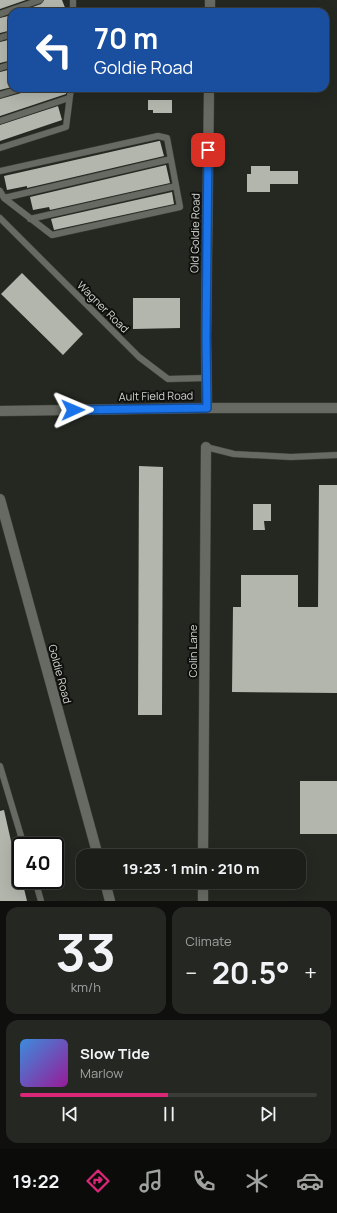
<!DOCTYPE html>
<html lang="en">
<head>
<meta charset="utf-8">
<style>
  body { margin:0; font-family:Manrope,sans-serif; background:#252722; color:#f1f3f6; height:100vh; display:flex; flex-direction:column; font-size:15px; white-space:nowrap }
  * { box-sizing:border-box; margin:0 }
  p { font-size:13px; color:#a0a2a2 }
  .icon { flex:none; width:22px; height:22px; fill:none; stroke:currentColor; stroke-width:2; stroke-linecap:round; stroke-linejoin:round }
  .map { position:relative; height:901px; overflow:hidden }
  .panel { display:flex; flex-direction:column; gap:6px; padding:6px; background:#0f100e; flex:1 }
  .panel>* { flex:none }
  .hud { position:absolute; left:8px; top:8px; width:321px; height:84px; border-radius:12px; box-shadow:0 4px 16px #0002,0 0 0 1px #3a3c38; background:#1a4fa0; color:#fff; overflow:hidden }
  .speed { position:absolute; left:12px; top:837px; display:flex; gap:8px; font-size:20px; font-weight:700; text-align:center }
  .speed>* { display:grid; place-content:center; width:52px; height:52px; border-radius:50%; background:#1c1e19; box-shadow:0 4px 16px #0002,0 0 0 1px #3a3c38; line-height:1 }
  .speed .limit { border:2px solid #111; border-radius:6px; background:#fff; color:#111 }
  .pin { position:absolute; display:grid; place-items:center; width:34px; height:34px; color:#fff; margin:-17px; border-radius:8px; box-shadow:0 2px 6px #0006 }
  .me { position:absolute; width:44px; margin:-22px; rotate:89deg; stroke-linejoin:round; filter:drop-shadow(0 0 3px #0008) }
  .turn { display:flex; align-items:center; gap:14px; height:84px; padding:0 20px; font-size:18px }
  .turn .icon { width:52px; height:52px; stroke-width:2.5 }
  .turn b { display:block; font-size:28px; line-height:34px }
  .big { font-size:30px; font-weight:700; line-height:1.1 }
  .panel .widget { flex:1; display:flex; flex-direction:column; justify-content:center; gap:6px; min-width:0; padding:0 14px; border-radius:12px; background:#252722 }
  .panel .dial { align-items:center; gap:0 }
  .dial b { font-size:52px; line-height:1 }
  .song { display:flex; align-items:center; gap:12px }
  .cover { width:48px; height:48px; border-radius:6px; background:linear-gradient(135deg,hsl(210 70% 55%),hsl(300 70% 35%)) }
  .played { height:4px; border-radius:2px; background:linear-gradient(90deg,#db2777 50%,#3a3c38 50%) }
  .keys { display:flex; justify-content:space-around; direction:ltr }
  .heat { display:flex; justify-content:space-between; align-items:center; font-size:22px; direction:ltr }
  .panel .tiles { flex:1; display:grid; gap:6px; grid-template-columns:1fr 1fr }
  .widget:last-child { grid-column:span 2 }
  .trip { position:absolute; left:76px; top:849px; width:230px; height:40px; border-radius:12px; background:#1c1e19; box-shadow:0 4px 16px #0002,0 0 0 1px #3a3c38; font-weight:700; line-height:40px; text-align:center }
  .tabs { display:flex; height:64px; justify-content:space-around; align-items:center; background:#0b0c0a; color:#a0a2a2 }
  .tabs .icon { width:28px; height:28px }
  .tabs .selected { color:#db2777 }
  .tabs b { font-size:18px; color:#f1f3f6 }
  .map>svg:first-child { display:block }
  .building { fill:#b2b6ad }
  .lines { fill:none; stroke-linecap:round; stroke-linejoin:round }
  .service-casing { stroke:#41443d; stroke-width:7 }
  .minor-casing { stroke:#41443d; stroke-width:11 }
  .tertiary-casing { stroke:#41443d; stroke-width:11 }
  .service { stroke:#676a62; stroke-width:6 }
  .minor { stroke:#676a62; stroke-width:10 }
  .tertiary { stroke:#676a62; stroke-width:10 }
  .route-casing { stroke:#114b97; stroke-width:10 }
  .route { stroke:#1a73e8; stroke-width:7 }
  .labels { text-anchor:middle; stroke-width:4; stroke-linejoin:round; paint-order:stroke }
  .street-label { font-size:11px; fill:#d3d5d0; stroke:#0f100d }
</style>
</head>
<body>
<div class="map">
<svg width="337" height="901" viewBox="0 0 337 901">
  <rect width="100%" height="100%" fill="#252821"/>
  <path class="building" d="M0,0H26L0,9Z
    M44,0H62L66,10L60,12H19L41,4Z
    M12,15V30L0,33V18Z
    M12,39V60L0,63V42Z
    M12,69V87L0,90V72Z
    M39,88H66V94L0,116V99Z
    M148,100H172V113H153V110H148Z
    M58,106L62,120L0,141V125Z
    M159,141H160L164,156L27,188V186L7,190L4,176Z
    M166,165L170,183L50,210L49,207L33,210L30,197Z
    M251,166H270V171H298V184H270V192H247V174H251Z
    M172,192L174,204L54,230L51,219Z
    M22,273L83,334L63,355L1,294Z
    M133,298H180V328L133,329Z
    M139,466L163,467L162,715H138Z
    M319,485H337V693L232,692L233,607H241V575H298V607H318Z
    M253,504H271V521H264L265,530H253Z
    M300,781H337V834H300Z
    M4,810L18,872H20L27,901H0V811Z"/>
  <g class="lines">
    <g class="service-casing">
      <path id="service" d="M73,0V12
        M0,14L40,0
        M0,38L12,34
        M0,68L12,64
        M0,95L23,88
        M0,121L69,98
        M0,148L66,127L71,88
        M0,171L158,136L167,138L180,207L52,235L4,198L0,191
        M4,198L171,159
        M0,218L139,357L168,379L206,378
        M30,219L176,186
        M206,447L234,454L291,457L337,455
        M0,766L24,846
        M35,880L41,901"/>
    </g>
    <g class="minor-casing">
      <path id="minor" d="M210,12V0
        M207,408L206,338L209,88
        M203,856L206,447
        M203,901V882"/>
    </g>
    <g class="tertiary-casing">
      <path id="tertiary" d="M0,411L207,408H337
        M0,499L98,856
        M105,882L110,901"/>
    </g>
    <use href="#service" class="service"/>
    <use href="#minor" class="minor"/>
    <use href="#tertiary" class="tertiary"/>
  </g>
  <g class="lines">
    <g class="route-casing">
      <path id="route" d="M73,410L207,408L206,338L208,150"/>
    </g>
    <use href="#route" class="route"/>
  </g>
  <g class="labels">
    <g class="street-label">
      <text transform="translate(195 233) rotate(-89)" y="4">Old Goldie Road</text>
      <text transform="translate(103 307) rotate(45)" y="4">Wagner Road</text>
      <text transform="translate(156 396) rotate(-1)" y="4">Ault Field Road</text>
      <text transform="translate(193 651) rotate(-90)" y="4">Colin Lane</text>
      <text transform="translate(60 674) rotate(75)" y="4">Goldie Road</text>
    </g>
  </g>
</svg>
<div class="speed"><div class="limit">40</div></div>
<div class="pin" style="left:208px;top:150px;background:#d93025"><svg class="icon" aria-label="arrive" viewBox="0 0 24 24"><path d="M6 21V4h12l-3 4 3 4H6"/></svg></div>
<svg class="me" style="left:73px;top:410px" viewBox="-20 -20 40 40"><path d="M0-17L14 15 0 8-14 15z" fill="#1a73e8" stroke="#fff" stroke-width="4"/></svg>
<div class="trip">19:23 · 1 min · 210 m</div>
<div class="hud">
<div class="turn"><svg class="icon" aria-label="left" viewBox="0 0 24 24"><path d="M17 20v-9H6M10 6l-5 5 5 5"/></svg><div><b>70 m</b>Goldie Road</div></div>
</div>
</div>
<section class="panel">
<div class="tiles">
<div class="widget dial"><b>33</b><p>km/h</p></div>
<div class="widget"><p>Climate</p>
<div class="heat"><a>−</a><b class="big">20.5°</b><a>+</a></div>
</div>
<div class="widget">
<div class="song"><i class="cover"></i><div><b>Slow Tide</b><p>Marlow</p></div></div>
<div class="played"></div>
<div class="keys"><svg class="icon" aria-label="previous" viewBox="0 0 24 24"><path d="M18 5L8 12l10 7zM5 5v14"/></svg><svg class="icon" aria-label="pause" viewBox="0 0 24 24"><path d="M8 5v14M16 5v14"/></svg><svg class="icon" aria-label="next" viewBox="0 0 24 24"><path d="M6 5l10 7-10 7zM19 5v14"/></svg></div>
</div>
</div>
</section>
<nav class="tabs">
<b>19:22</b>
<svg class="icon selected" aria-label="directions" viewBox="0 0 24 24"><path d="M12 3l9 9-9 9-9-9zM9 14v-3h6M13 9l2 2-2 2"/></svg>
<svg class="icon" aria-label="music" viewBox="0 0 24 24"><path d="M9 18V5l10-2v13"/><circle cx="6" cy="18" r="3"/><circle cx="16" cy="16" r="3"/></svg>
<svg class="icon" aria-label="phone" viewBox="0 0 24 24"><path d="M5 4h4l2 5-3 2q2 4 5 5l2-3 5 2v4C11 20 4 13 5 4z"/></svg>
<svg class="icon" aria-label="climate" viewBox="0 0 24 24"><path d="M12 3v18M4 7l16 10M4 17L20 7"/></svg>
<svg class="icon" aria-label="car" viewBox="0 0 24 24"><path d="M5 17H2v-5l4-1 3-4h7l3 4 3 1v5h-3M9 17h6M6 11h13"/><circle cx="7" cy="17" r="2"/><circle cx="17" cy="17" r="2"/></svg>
</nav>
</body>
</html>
